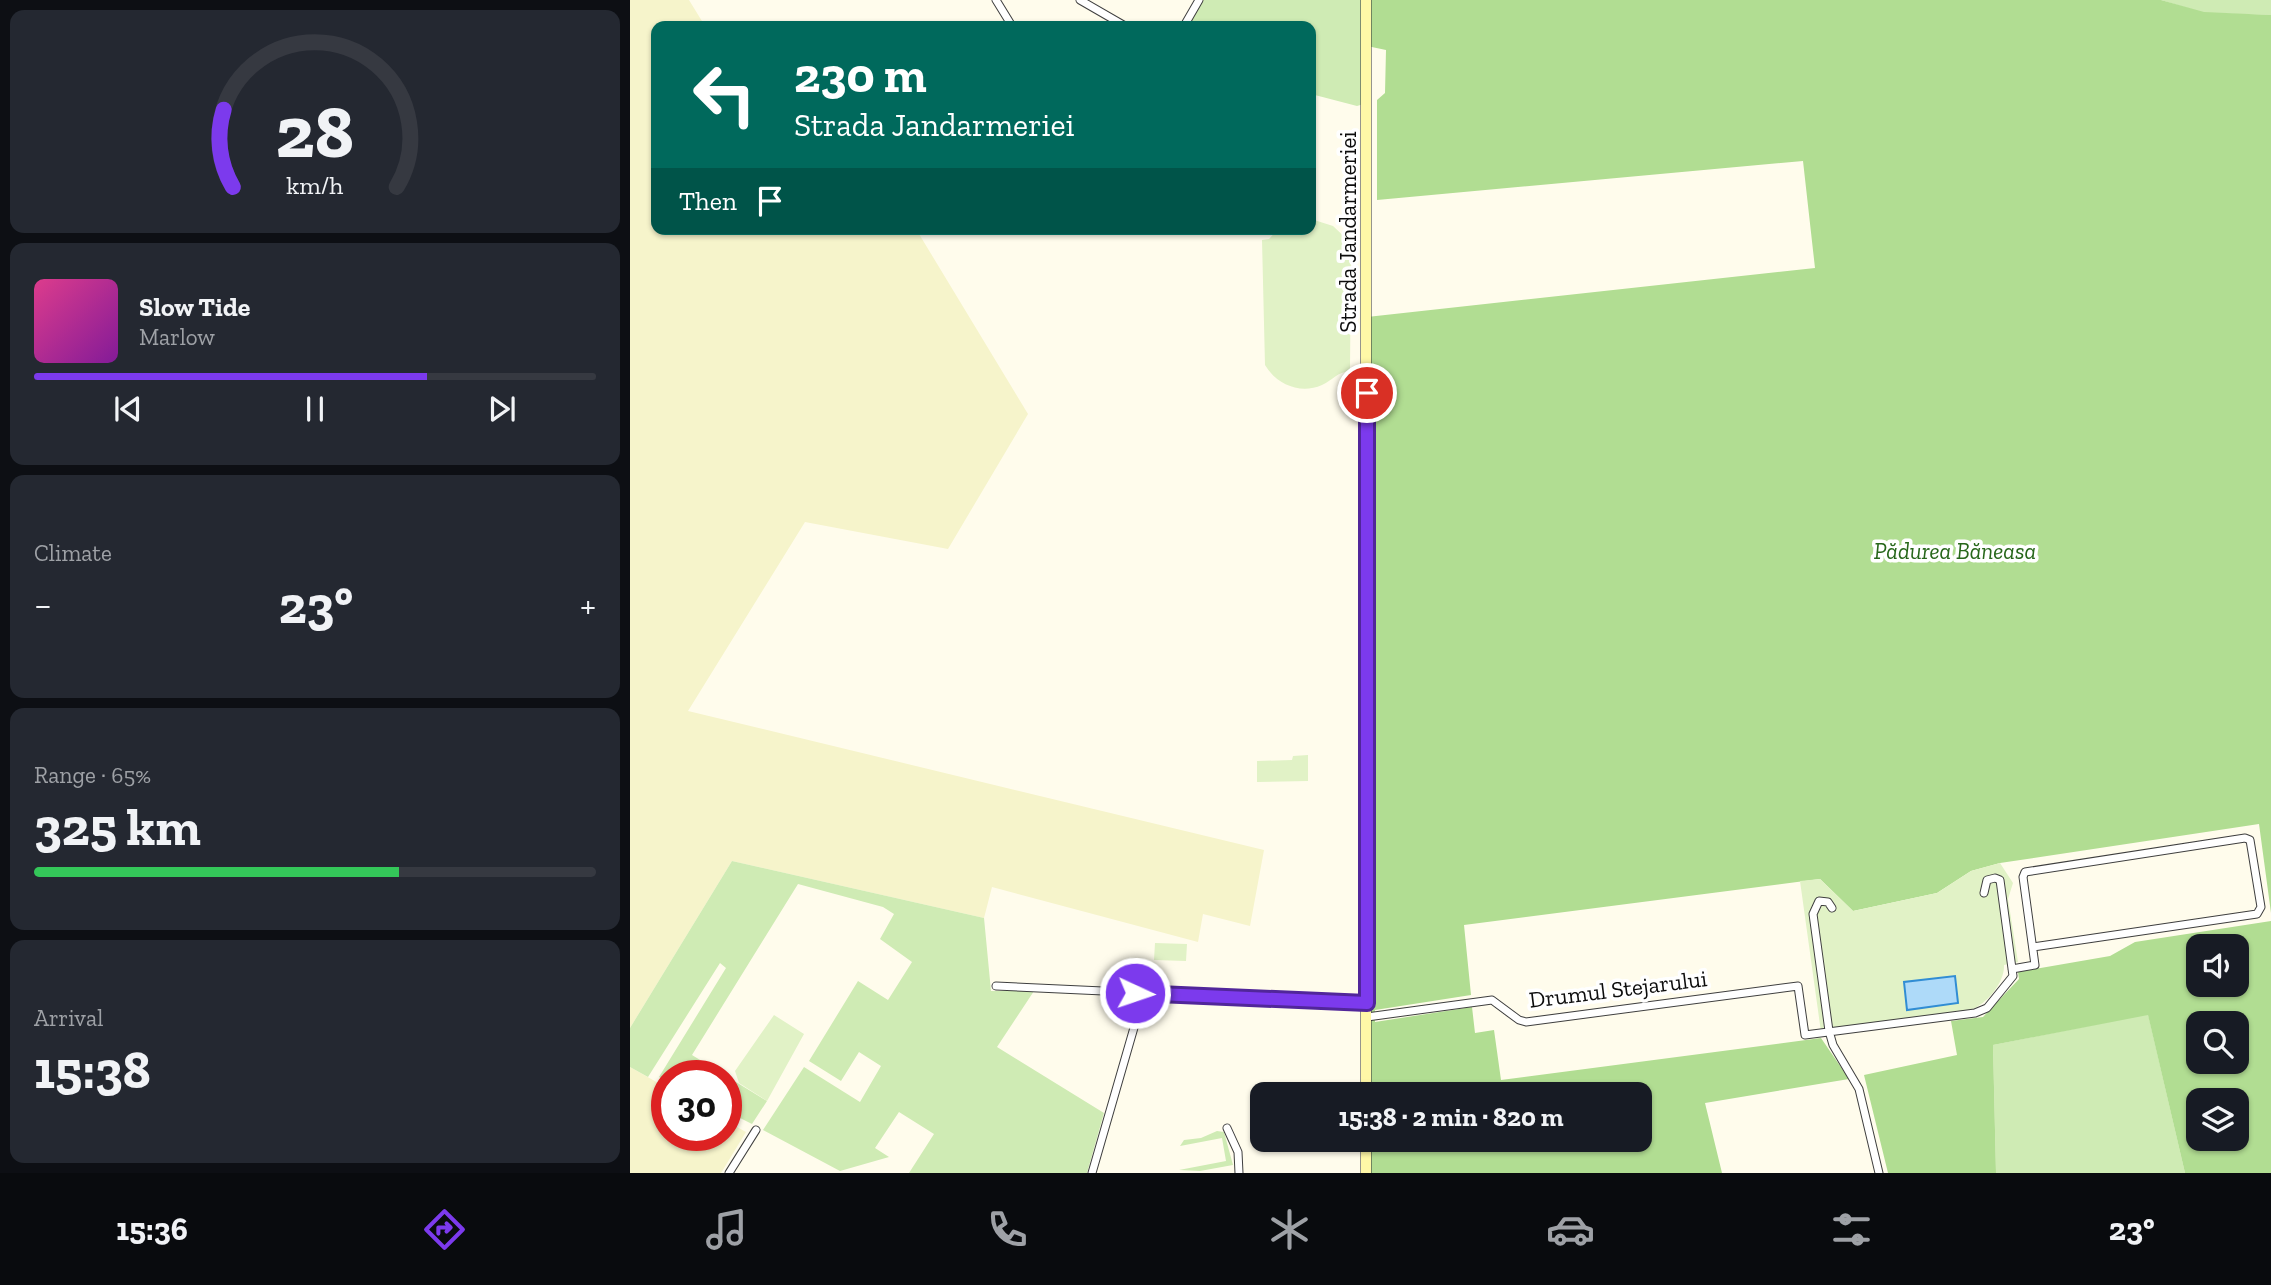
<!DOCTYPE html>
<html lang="en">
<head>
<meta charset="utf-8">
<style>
  body { margin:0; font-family:"Zilla Slab",serif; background:#242831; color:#f1f3f6; height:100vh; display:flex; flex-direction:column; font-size:26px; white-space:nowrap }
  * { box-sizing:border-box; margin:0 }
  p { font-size:23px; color:#9ea1a6 }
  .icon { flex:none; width:38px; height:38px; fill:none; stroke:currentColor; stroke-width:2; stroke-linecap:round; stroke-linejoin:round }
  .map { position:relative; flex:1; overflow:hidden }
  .panel { display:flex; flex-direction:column; gap:10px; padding:10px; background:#0d0f14; width:630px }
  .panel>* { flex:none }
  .hud { position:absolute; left:21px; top:21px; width:665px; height:214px; border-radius:14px; box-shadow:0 2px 5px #0004; background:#00695c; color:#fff; overflow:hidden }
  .fabs { position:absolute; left:1556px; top:934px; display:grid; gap:14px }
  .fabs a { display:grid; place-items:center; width:63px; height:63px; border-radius:14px; background:#171b24; box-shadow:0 2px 5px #0004; font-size:35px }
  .speed { position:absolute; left:21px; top:1060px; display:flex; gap:14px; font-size:35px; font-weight:700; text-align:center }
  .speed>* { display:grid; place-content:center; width:91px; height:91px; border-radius:50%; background:#171b24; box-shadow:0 2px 5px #0004; line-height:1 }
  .speed .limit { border:10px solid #d22; background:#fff; color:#111 }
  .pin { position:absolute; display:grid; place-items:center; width:60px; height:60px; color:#fff; margin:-30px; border:4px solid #fff; border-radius:50%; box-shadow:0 2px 7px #0007 }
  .me { position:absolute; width:77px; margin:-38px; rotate:93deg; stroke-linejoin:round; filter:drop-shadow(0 0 5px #0008) }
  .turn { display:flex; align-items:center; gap:24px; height:147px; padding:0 28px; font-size:32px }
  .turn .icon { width:91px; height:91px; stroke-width:2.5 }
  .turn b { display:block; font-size:49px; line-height:60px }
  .then { display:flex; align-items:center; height:66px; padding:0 28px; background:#0003; gap:14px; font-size:26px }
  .big { font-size:52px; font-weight:800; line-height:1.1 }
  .panel .tile { flex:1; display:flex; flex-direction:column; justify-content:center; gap:10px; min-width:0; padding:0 24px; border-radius:14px; background:#242831 }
  .panel .dial { align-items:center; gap:0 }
  .dial svg { height:182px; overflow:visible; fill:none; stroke:#363941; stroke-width:7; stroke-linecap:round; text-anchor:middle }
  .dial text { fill:#f1f3f6; stroke:none }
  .song { display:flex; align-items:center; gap:21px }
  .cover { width:84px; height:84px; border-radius:10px; background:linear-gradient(135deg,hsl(330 70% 55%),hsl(290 70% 35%)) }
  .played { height:7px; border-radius:4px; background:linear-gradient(90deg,#7c3aed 70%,#363941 70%) }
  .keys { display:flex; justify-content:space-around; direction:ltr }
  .heat { display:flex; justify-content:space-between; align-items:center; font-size:38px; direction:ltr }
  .charge { height:10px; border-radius:5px; background:linear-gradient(90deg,#34c759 65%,#363941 0) }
  .trip { position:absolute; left:620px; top:1082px; width:402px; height:70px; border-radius:14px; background:#171b24; box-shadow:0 2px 5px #0004; font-weight:800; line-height:70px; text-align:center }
  .tab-bar { display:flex; height:112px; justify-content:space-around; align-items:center; background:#090b0e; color:#9ea1a6 }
  .tab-bar .icon { width:49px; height:49px }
  .tab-bar .current { color:#7c3aed }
  .tab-bar b { font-size:32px; color:#f1f3f6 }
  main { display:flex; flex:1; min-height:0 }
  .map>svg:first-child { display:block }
  .farmland { fill:#f6f4cb }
  .green { fill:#cfebb4 }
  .forest { fill:#b1dd92; fill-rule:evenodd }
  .pitch { fill:#e1f2c6 }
  .water { fill:#aedaf9; stroke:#318dd4; stroke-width:2 }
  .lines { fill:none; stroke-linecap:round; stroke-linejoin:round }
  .street-casing { stroke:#3f3f3f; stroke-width:9 }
  .secondary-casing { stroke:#2e2e2e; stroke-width:11 }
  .street { stroke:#fff; stroke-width:7 }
  .secondary { stroke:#fff8a7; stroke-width:10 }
  .route-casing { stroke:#51269a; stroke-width:18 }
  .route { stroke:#7c3aed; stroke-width:12 }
  .labels { text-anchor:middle; stroke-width:7; stroke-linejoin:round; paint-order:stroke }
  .street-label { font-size:23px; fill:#0c0c0c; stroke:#fff }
  .park-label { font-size:23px; font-style:italic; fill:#27671a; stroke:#fff }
</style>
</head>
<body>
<main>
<section class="panel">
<div class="tile dial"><svg viewBox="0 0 100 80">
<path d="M14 69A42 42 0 1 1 86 69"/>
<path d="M14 69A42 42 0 0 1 10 35" stroke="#7c3aed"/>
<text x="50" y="56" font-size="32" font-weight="700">28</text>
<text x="50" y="72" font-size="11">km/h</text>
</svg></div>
<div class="tile">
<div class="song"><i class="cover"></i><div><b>Slow Tide</b><p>Marlow</p></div></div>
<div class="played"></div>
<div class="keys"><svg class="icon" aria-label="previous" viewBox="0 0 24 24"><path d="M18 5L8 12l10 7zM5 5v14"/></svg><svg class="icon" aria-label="pause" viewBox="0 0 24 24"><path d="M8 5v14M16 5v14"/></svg><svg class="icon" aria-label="next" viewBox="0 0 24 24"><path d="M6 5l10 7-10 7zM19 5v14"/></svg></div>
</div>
<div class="tile"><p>Climate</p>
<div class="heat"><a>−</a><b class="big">23°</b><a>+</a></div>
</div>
<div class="tile"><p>Range · 65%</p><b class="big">325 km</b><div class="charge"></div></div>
<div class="tile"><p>Arrival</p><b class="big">15:38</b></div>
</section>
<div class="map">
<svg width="1641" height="1173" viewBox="0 0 1641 1173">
  <rect width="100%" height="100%" fill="#fffcec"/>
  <path class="farmland" d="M0,0H59L75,26H26V229H286L398,414L318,549L175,522L58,711L634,850L620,926L573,914L568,942L362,887L354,918L102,861L0,1028Z
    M0,1067L37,1088V1136H96V1121L116,1132L91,1173H0Z"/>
  <path class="green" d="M569,0H737V103L727,106L681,94V26H554Z
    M1531,0H1641V15L1574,13Z
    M102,861L354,918L361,991H404L367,1047L474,1113L457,1173H279L304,1134L269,1112L245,1148L259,1157L210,1171L133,1130L174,1067L230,1102L251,1066L229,1052L211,1081L179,1061L228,981L258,1000L282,962L250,939L264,914L253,907L168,884L62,1055L137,1101L122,1124L96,1111V1076H37V1081L29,1077L96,968L90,963L18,1077L0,1067V1028Z
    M1518,1014L1555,1173H1366L1363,1045Z
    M587,1131L594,1132L603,1165L570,1171L549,1170L596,1161L592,1138L550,1146L554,1140L571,1138Z"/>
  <path class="forest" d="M736,0H1531L1574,12L1641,15V913L1629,824L1370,863L1341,871L1307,893L1223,911L1190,879L834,925L841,995L745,1010V1022L842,1007L845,1033L864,1030L871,1080L1191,1038L1219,1079L1075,1103L1092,1173H736V1139H1010V1094H736L737,317L1185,268L1173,161L747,200V100L755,93L756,50L737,46Z
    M1641,921V1173H1555L1518,1015L1363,1045L1366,1173H1258L1234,1075L1327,1055L1321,1021L1353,1017L1389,979L1388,972L1480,956L1505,942ZM1568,947H1606V985H1568ZM1568,1024H1606V1062H1568ZM1568,1101H1606V1139H1568Z"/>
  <path class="pitch" d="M681,219L703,226L721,243L720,371C707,372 703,380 692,385C670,395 646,384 635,365L632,240L639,239L648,229H681Z
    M678,755V781L627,782V761L662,760L663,756Z
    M1370,863L1383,883L1378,899L1388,962L1374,965C1375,982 1357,1004 1341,1010L1191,1032L1170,881L1190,879L1223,911L1307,893L1341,871Z
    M525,943L557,944L556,961L524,960Z
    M144,1015L174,1034L137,1101L109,1083L105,1071Z"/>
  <path class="water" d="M1325,976L1328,1003L1277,1010L1274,982Z"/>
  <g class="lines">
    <g class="street-casing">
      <path id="street" d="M366,0L382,26
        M450,0L495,26
        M554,26L569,0
        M1202,908L1198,902L1189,901L1183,914L1199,1031L1203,1045L1229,1089L1249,1173
        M1382,969L1405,965L1393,877L1395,872L1615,838L1620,840L1631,907L1627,914L1403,947
        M366,986L737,1003
        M737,1017L862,1000L889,1020L896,1022L1168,986L1175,1035L1345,1013L1357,1008L1383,976L1370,880L1365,878L1357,880L1354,893
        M597,1128L608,1152L609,1173
        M99,1173L126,1130
        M462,1173L514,993"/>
    </g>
    <g class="secondary-casing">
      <path id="secondary" d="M736,1094V0
        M736,1173V1139"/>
    </g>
    <use href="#street" class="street"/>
    <use href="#secondary" class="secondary"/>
  </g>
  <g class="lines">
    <g class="route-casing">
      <path id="route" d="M505,993L737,1003V393"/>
    </g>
    <use href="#route" class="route"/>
  </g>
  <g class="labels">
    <g class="street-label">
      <text transform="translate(718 232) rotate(-90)" y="8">Strada Jandarmeriei</text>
      <text transform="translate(988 989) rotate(-7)" y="8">Drumul Stejarului</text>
    </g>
    <g class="park-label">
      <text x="1325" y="559">Pădurea Băneasa</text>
    </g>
  </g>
</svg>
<div class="fabs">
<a><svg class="icon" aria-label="sound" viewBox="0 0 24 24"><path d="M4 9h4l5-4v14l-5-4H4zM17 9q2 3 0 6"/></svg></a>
<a><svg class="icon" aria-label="search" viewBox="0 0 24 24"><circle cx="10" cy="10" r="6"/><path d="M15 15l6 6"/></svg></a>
<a><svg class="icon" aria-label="layers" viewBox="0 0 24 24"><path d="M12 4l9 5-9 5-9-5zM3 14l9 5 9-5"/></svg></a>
</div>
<div class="speed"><div class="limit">30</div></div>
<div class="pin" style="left:737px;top:393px;background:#d93025"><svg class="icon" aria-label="arrive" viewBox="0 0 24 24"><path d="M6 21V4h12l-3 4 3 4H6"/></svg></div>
<svg class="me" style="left:505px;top:993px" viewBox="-20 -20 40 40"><circle r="17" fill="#7c3aed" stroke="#fff" stroke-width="3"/><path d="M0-11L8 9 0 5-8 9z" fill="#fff"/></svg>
<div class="trip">15:38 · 2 min · 820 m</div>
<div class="hud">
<div class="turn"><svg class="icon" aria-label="left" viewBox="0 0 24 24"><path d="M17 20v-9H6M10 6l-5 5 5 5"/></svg><div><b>230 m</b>Strada Jandarmeriei</div></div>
<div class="then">Then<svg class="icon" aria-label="arrive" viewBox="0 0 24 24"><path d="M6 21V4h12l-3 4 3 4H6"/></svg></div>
</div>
</div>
</main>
<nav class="tab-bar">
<b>15:36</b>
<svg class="icon current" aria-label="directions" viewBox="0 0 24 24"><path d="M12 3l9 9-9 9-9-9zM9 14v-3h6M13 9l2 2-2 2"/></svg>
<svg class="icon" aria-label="music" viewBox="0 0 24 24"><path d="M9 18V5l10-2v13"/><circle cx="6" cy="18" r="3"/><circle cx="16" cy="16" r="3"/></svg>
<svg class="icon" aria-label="phone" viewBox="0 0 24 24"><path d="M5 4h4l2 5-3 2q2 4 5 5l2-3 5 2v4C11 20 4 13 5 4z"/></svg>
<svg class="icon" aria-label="climate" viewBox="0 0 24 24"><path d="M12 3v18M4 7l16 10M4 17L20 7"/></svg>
<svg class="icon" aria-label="car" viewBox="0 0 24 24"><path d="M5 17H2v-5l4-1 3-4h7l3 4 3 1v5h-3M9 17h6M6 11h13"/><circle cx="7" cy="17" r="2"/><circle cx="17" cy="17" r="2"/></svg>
<svg class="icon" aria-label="filters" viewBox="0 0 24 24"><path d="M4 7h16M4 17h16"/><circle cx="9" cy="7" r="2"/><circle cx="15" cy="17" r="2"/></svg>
<b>23°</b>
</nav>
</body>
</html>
